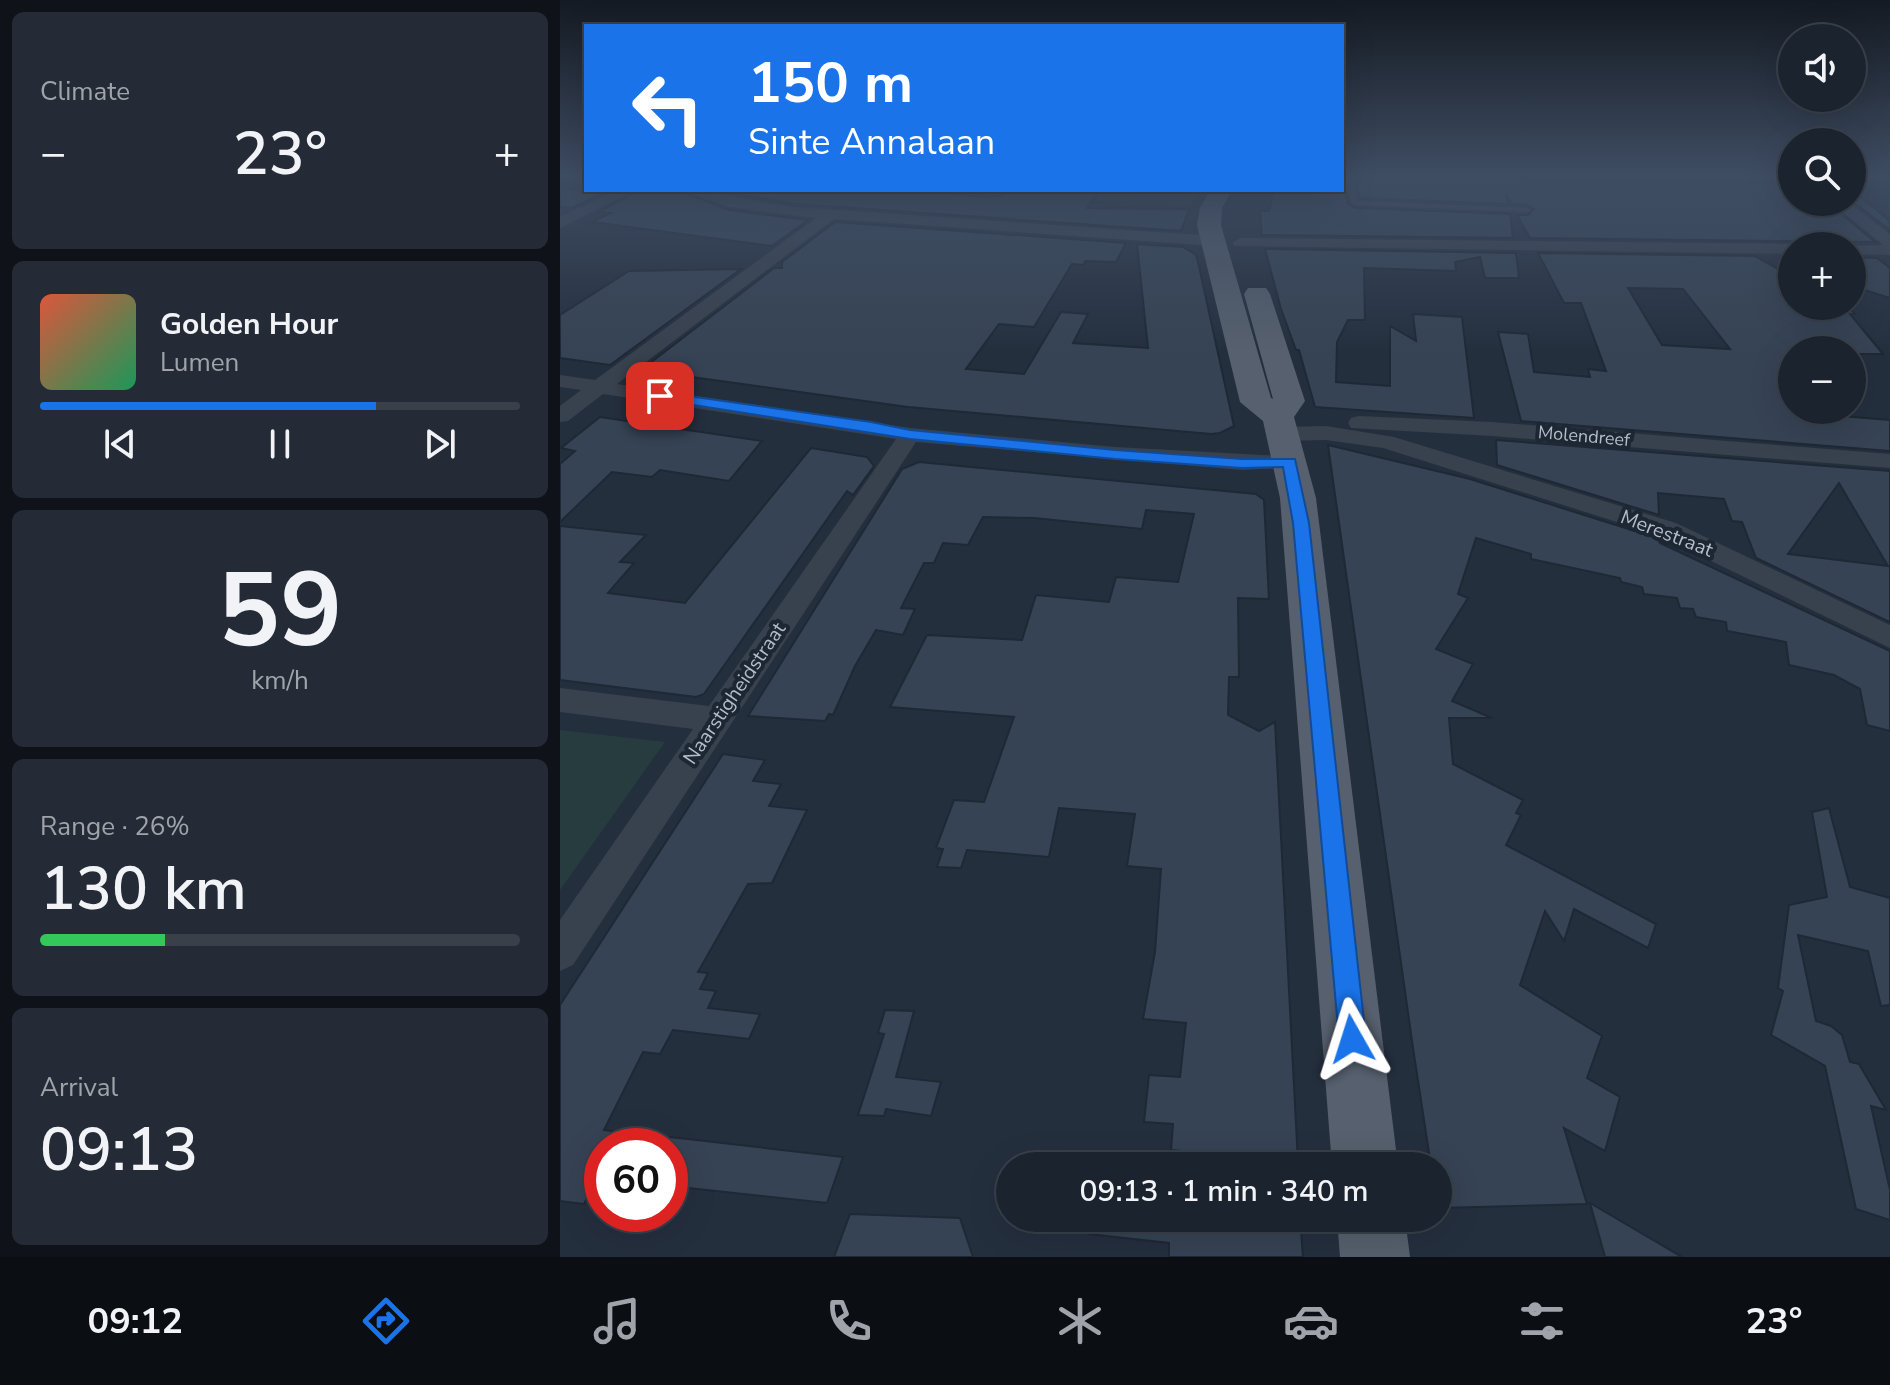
<!DOCTYPE html>
<html lang="en">
<head>
<meta charset="utf-8">
<style>
  body { margin:0; font-family:"Nunito Sans",sans-serif; background:#242b36; color:#f1f3f6; height:100vh; display:flex; flex-direction:column; font-size:30px; white-space:nowrap }
  * { box-sizing:border-box; margin:0 }
  p { font-size:26px; color:#a0a4aa }
  .icon { flex:none; width:44px; height:44px; fill:none; stroke:currentColor; stroke-width:2; stroke-linecap:round; stroke-linejoin:round }
  .map { position:relative; flex:1; overflow:hidden }
  .details { display:flex; flex-direction:column; gap:12px; padding:12px; background:#0f1319; width:560px }
  .details>* { flex:none }
  .top-card { position:absolute; left:24px; top:24px; width:760px; height:168px; border-radius:0px; box-shadow:0 8px 32px #0002,0 0 0 2px #39404a; background:#1a73e8; color:#fff; overflow:hidden }
  .controls { position:absolute; left:1218px; top:24px; display:grid; gap:16px }
  .controls a { display:grid; place-items:center; width:88px; height:88px; border-radius:50%; background:#1b232e; box-shadow:0 8px 32px #0002,0 0 0 2px #39404a; font-size:40px }
  .speed { position:absolute; left:24px; top:1128px; display:flex; gap:16px; font-size:40px; font-weight:700; text-align:center }
  .speed>* { display:grid; place-content:center; width:104px; height:104px; border-radius:50%; background:#1b232e; box-shadow:0 8px 32px #0002,0 0 0 2px #39404a; line-height:1 }
  .speed .limit { border:12px solid #d22; background:#fff; color:#111 }
  .pin { position:absolute; display:grid; place-items:center; width:68px; height:68px; color:#fff; margin:-34px; border-radius:16px; box-shadow:0 4px 12px #0006 }
  .me { position:absolute; width:88px; margin:-44px; rotate:354deg; stroke-linejoin:round; filter:drop-shadow(0 0 6px #0008) }
  .turn { display:flex; align-items:center; gap:28px; height:168px; padding:0 32px; font-size:36px }
  .turn .icon { width:104px; height:104px; stroke-width:2.5 }
  .turn b { display:block; font-size:56px; line-height:68px }
  .big { font-size:60px; font-weight:600; line-height:1.1 }
  .details .tile { flex:1; display:flex; flex-direction:column; justify-content:center; gap:12px; min-width:0; padding:0 28px; border-radius:12px; background:#242b36 }
  .details .dial { align-items:center; gap:0 }
  .dial b { font-size:104px; line-height:1 }
  .song { display:flex; align-items:center; gap:24px }
  .cover { width:96px; height:96px; border-radius:12px; background:linear-gradient(135deg,hsl(10 70% 55%),hsl(150 70% 35%)) }
  .played { height:8px; border-radius:4px; background:linear-gradient(90deg,#1a73e8 70%,#39404a 70%) }
  .keys { display:flex; justify-content:space-around; direction:ltr }
  .heat { display:flex; justify-content:space-between; align-items:center; font-size:44px; direction:ltr }
  .charge { height:12px; border-radius:6px; background:linear-gradient(90deg,#34c759 26%,#39404a 0) }
  .trip { position:absolute; left:436px; top:1152px; width:456px; height:80px; border-radius:40px; background:#1b232e; box-shadow:0 8px 32px #0002,0 0 0 2px #39404a; font-weight:600; line-height:80px; text-align:center }
  .tabs { display:flex; height:128px; justify-content:space-around; align-items:center; background:#0b0e12; color:#a0a4aa }
  .tabs .icon { width:56px; height:56px }
  .tabs .on { color:#1a73e8 }
  .tabs b { font-size:36px; color:#f1f3f6 }
  main { display:flex; flex:1; min-height:0 }
  .map>svg:first-child { display:block }
  .green { fill:#263c3f }
  .building { fill:#364354; stroke:#1f2835; stroke-width:2; fill-rule:evenodd }
  .lines { fill:none; stroke-linecap:round; stroke-linejoin:round }
  .service { fill:#38414e; fill-rule:evenodd }
  .minor { fill:#38414e; fill-rule:evenodd }
  .primary { fill:#56606e; fill-rule:evenodd }
  .route { fill:#1a73e8; stroke:#114b97; stroke-width:2 }
  .labels { text-anchor:middle; stroke-width:8; stroke-linejoin:round; paint-order:stroke }
  .far-street-label { font-size:18px; fill:#b4bcc9; stroke:#1d2633 }
  .street-label { font-size:20px; fill:#b4bcc9; stroke:#1d2633 }
</style>
</head>
<body>
<main>
<section class="details">
<div class="tile"><p>Climate</p>
<div class="heat"><a>−</a><b class="big">23°</b><a>+</a></div>
</div>
<div class="tile">
<div class="song"><i class="cover"></i><div><b>Golden Hour</b><p>Lumen</p></div></div>
<div class="played"></div>
<div class="keys"><svg class="icon" aria-label="previous" viewBox="0 0 24 24"><path d="M18 5L8 12l10 7zM5 5v14"/></svg><svg class="icon" aria-label="pause" viewBox="0 0 24 24"><path d="M8 5v14M16 5v14"/></svg><svg class="icon" aria-label="next" viewBox="0 0 24 24"><path d="M6 5l10 7-10 7zM19 5v14"/></svg></div>
</div>
<div class="tile dial"><b>59</b><p>km/h</p></div>
<div class="tile"><p>Range · 26%</p><b class="big">130 km</b><div class="charge"></div></div>
<div class="tile"><p>Arrival</p><b class="big">09:13</b></div>
</section>
<div class="map">
<svg width="1330" height="1257" viewBox="0 0 1330 1257">
  <rect width="100%" height="100%" fill="#242f3e"/>
  <path class="green" d="M541,190H642L629,206L537,201Z
    M0,730L105,742L0,890Z"/>
  <path class="building" d="M836,176H895L964,180L970,183H1232V202H1267L1315,242L970,238L957,215H968L974,209L967,205L952,204L946,194L948,204L800,198L797,183H801L800,178Z
    M782,186H785L788,204L795,208L950,214L953,238L702,235L700,211H709L714,190H782Z
    M0,190H50L12,208L0,207Z
    M79,190H117L169,210L248,220L212,246L32,222L51,213L39,212Z
    M155,190H368L365,192L428,197L444,195L448,190H538L527,208L629,209L621,231L235,204Z
    M1292,190L1330,221V230L1292,201Z
    M275,222L566,243L556,262L525,261L524,265L512,264L474,327L439,324L406,369L464,374L501,312L528,314L513,343L588,348L577,244L623,247L636,255L638,262L674,426L660,433L651,434L348,407L81,370L214,268H222V262Z
    M705,249L956,253L959,278H925L920,257L895,262L896,271L804,268L805,320H788L777,342L776,382L830,386V326L856,341L853,314L902,317L914,418L755,407L739,350H736L721,309Z
    M978,253L1195,256L1232,277V306H1288L1295,314H1290L1323,354H1292V350H1232V410H1277L1281,416L1330,420V451L961,421L938,332L968,334L974,372L1030,377L1028,369L1046,371L1021,303H1004ZM1068,288L1123,289L1170,349L1102,345Z
    M1292,257L1317,258L1330,268V298L1292,286Z
    M181,269L50,365L0,358V315L69,271Z
    M40,417L60,420L202,441L169,481L100,470L92,477L52,472L0,522V464L15,451L1,448Z
    M936,440L1330,471V622L1196,558L1182,522L1172,521L1164,499L1098,493L1099,515L937,465ZM1279,483L1293,507L1328,566L1228,554Z
    M768,445L910,479L1097,538L1100,543L1330,651V731L1307,725L1300,689L1274,675L1229,665L1226,642L1167,631L1166,622L1136,617L1133,609L1120,608L1117,598L1084,594L1082,587L1061,582L1060,578L971,559V554L916,538L898,594L908,598L876,649L913,664L892,701L932,718H889L893,764L963,800L956,813L961,815L946,845L1096,924L1088,948L1014,909L1004,941L985,911L960,985L1042,1036L1027,1078L1060,1097L1045,1151L1004,1128L1027,1204L878,1208V1166H871L853,1048Z
    M251,448L307,457L314,466L293,495L287,491L144,694L136,697L0,680V526L86,535L60,562L74,563L48,593L125,603Z
    M359,462L696,494L704,500L709,599L678,598L679,677H669L668,715L699,731L715,722L738,1162L728,1166H631L632,1152L611,1150L613,1124L584,1122L589,1075L620,1077L626,1023L583,1019L595,952L601,869L567,866L575,814L499,808L489,857L407,850L401,868L377,867L383,849L376,848L394,800L424,802L454,717L330,707L367,635L462,640L476,595L549,602L556,577L618,582L634,514L586,510L582,529L474,518L423,517L408,545L383,543L374,563H364L341,608L355,609L343,635L316,630L295,666L273,715L269,714L265,721L188,716L342,469Z
    M163,754L205,760L193,781L221,784L209,806L247,810L212,883L188,884L138,972L148,973L140,989L156,991L148,1008L200,1014L189,1039L113,1030L100,1054L83,1052L44,1130L58,1132L52,1146H42V1178L37,1177L24,1204L0,1201V1005Z
    M1269,808L1290,887L1330,898V1005L1321,1006L1308,951L1238,935L1256,1021L1271,1026L1282,1035L1290,1062L1299,1064L1326,1110L1311,1106L1330,1190V1220L1296,1209L1265,1066L1211,1035L1223,991L1218,988L1229,905L1267,897L1252,812Z
    M325,1010L354,1011L336,1077L381,1082L371,1116L326,1109L324,1116L298,1115L324,1034L318,1033Z
    M110,1137L283,1157L267,1203L110,1186Z
    M1030,1203L1122,1257H1045Z
    M290,1214L400,1218L413,1257H274Z
    M530,1218H740L743,1257H609V1243L529,1234Z"/>
  <g class="lines">
    <path class="service" d="M782,179H793L798,201L967,208L971,210L967,212L795,205L791,203L787,183H782Z"/>
    <path class="minor" d="M963,176H1232V180H970Z
      M1292,176H1330V180H1292Z
      M57,190H76L0,228V217Z
      M120,190C158,190 197,203 235,207L654,236L662,241L654,246L274,219L57,384L350,428L555,447L738,457L741,462L738,467L682,470L356,442L13,965L0,971V920L133,729L0,712V688L149,706L336,439L43,394L8,421L0,422V406L21,390L0,387V375L35,380L256,218L169,207Z
      M1270,202H1288L1330,234V255L1292,254V246H1286L1323,245Z
      M680,238L1232,244L1238,246H1232V254L674,246L672,243Z
      M799,416L932,422L1330,454V468L932,436L791,428L788,423L791,418Z
      M766,426L834,437L1116,523L1330,625V648L1098,535L823,448L766,440L723,441L712,434L723,427Z"/>
    <path class="primary" d="M650,190H672L662,208L661,225L711,398L713,399L684,294L688,288H706L710,294L745,401L734,417L756,498L838,1166H772L720,498L703,421L680,402L637,225L640,208Z
      M777,1218H845L850,1257H780Z"/>
  </g>
  <linearGradient id="sky" x2="0" y2="1"><stop stop-color="#141a22"/><stop offset="0.5" stop-color="#3f4d63"/><stop offset="1" stop-color="#3f4d63" stop-opacity="0"/></linearGradient>
  <rect width="1330" height="352" fill="url(#sky)"/>
  <path class="route" d="M100,392L311,422L350,430L555,450L682,459H735L749,523L806,1039L802,1049L792,1053L783,1049L779,1039L733,523L723,467L682,468L555,459L350,439L95,399L93,396Z"/>
  <g class="labels">
    <g class="far-street-label">
      <text transform="translate(1024 436) rotate(5)" y="6">Molendreef</text>
    </g>
    <g class="street-label">
      <text transform="translate(1107 533) rotate(21)" y="7">Merestraat</text>
      <text transform="translate(174 693) rotate(-56)" y="7">Naarstigheidstraat</text>
    </g>
  </g>
</svg>
<div class="controls">
<a><svg class="icon" aria-label="sound" viewBox="0 0 24 24"><path d="M4 9h4l5-4v14l-5-4H4zM17 9q2 3 0 6"/></svg></a>
<a><svg class="icon" aria-label="search" viewBox="0 0 24 24"><circle cx="10" cy="10" r="6"/><path d="M15 15l6 6"/></svg></a>
<a>+</a>
<a>−</a>
</div>
<div class="speed"><div class="limit">60</div></div>
<div class="pin" style="left:100px;top:396px;background:#d93025"><svg class="icon" aria-label="arrive" viewBox="0 0 24 24"><path d="M6 21V4h12l-3 4 3 4H6"/></svg></div>
<svg class="me" style="left:792px;top:1039px" viewBox="-20 -20 40 40"><path d="M0-17L14 15 0 8-14 15z" fill="#1a73e8" stroke="#fff" stroke-width="4"/></svg>
<div class="trip">09:13 · 1 min · 340 m</div>
<div class="top-card">
<div class="turn"><svg class="icon" aria-label="left" viewBox="0 0 24 24"><path d="M17 20v-9H6M10 6l-5 5 5 5"/></svg><div><b>150 m</b>Sinte Annalaan</div></div>
</div>
</div>
</main>
<nav class="tabs">
<b>09:12</b>
<svg class="icon on" aria-label="directions" viewBox="0 0 24 24"><path d="M12 3l9 9-9 9-9-9zM9 14v-3h6M13 9l2 2-2 2"/></svg>
<svg class="icon" aria-label="music" viewBox="0 0 24 24"><path d="M9 18V5l10-2v13"/><circle cx="6" cy="18" r="3"/><circle cx="16" cy="16" r="3"/></svg>
<svg class="icon" aria-label="phone" viewBox="0 0 24 24"><path d="M5 4h4l2 5-3 2q2 4 5 5l2-3 5 2v4C11 20 4 13 5 4z"/></svg>
<svg class="icon" aria-label="climate" viewBox="0 0 24 24"><path d="M12 3v18M4 7l16 10M4 17L20 7"/></svg>
<svg class="icon" aria-label="car" viewBox="0 0 24 24"><path d="M5 17H2v-5l4-1 3-4h7l3 4 3 1v5h-3M9 17h6M6 11h13"/><circle cx="7" cy="17" r="2"/><circle cx="17" cy="17" r="2"/></svg>
<svg class="icon" aria-label="filters" viewBox="0 0 24 24"><path d="M4 7h16M4 17h16"/><circle cx="9" cy="7" r="2"/><circle cx="15" cy="17" r="2"/></svg>
<b>23°</b>
</nav>
</body>
</html>
